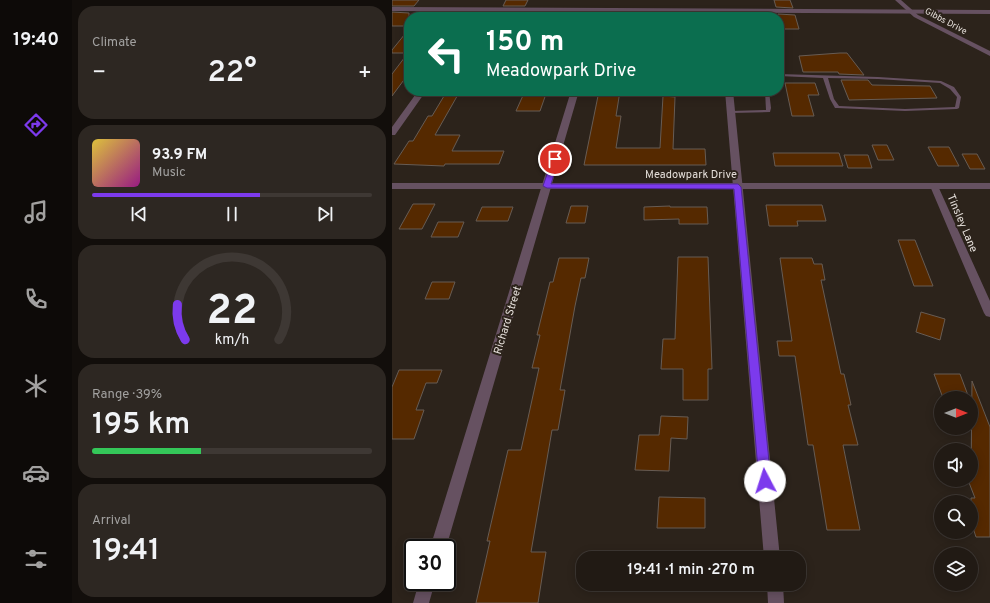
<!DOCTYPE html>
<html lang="en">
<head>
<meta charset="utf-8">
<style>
  body { margin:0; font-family:Overpass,sans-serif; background:#2d2722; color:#f1f3f6; height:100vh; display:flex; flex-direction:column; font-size:15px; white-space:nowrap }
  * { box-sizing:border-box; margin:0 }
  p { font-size:13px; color:#a2a1a0 }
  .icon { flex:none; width:22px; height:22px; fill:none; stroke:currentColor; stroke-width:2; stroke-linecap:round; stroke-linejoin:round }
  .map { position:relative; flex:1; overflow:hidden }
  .drawer { display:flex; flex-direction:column; gap:6px; padding:6px; background:#120e0b; width:320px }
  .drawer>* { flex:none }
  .top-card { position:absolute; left:12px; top:12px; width:380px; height:84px; border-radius:16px; box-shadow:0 2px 10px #0003,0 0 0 1px #3e3834; background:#0b6e4f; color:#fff; overflow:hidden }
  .needle { width:26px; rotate:90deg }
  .controls { position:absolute; left:542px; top:391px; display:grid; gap:8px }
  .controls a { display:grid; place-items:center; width:44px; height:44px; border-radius:50%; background:#211a14; box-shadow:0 2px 10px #0003,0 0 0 1px #3e3834; font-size:20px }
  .speed { position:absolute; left:12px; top:539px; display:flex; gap:8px; font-size:20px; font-weight:700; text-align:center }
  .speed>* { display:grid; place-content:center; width:52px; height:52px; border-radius:50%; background:#211a14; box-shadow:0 2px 10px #0003,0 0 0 1px #3e3834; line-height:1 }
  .speed .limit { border:2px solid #111; border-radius:6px; background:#fff; color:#111 }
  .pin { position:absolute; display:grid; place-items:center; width:34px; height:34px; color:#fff; margin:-17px; border:2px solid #fff; border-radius:50%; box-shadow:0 1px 4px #0007 }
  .me { position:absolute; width:44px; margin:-22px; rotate:355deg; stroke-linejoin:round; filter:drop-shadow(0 0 3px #0008) }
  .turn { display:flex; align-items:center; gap:14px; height:84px; padding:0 16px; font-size:18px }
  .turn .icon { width:52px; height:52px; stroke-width:2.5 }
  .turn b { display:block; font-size:28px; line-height:34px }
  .big { font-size:30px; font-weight:600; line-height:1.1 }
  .drawer .card { flex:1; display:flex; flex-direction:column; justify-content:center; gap:6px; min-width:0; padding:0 14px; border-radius:16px; background:#2d2722 }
  .drawer .dial { align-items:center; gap:0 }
  .dial svg { height:104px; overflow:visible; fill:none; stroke:#3e3834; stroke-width:7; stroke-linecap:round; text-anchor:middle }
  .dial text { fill:#f1f3f6; stroke:none }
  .song { display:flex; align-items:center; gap:12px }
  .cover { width:48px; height:48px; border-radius:6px; background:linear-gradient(135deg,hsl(50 70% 55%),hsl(310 70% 35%)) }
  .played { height:4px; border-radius:2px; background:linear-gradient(90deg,#7c3aed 60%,#3e3834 60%) }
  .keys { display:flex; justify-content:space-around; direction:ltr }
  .heat { display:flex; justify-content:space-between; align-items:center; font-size:22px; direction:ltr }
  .charge { height:6px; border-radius:3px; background:linear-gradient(90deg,#34c759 39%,#3e3834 0) }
  .trip { position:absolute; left:184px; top:551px; width:230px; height:40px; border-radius:16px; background:#211a14; box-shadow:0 2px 10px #0003,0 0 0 1px #3e3834; font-weight:600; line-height:40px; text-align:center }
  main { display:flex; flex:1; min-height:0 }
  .menu { display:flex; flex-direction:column; width:72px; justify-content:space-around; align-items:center; background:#0d0a08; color:#a2a1a0 }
  .menu .icon { width:28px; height:28px }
  .menu .active { color:#7c3aed }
  .menu b { font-size:18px; color:#f1f3f6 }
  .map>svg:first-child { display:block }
  .building { fill:#552900; stroke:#675c54 }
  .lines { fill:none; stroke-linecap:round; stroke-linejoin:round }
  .service { fill:#665161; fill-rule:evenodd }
  .minor { fill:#665161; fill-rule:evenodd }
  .tertiary { fill:#665161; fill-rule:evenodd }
  .route { fill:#7c3aed; stroke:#51269a }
  .labels { text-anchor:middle; stroke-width:4; stroke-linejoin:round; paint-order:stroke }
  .far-street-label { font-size:9px; fill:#e4ded9; stroke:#2c231b }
  .street-label { font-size:11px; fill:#e4ded9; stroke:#2c231b }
</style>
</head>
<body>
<main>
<nav class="menu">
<b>19:40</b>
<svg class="icon active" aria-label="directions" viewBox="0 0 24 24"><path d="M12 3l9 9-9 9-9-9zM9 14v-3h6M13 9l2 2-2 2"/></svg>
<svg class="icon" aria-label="music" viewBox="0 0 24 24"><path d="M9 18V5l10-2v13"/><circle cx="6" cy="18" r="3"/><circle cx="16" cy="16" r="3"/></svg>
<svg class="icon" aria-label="phone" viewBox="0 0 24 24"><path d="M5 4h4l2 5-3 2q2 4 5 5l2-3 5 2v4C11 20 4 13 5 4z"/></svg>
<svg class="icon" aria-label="climate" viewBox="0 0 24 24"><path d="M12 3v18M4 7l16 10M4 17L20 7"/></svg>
<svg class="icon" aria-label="car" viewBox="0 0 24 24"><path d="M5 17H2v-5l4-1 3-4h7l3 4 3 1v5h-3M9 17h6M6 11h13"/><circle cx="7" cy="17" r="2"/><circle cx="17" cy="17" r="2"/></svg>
<svg class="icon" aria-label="filters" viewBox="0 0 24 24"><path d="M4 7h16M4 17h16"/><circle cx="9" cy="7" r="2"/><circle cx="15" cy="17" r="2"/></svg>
</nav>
<section class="drawer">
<div class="card"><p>Climate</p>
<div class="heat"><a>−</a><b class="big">22°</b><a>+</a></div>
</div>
<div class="card">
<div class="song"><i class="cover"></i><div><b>93.9 FM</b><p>Music</p></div></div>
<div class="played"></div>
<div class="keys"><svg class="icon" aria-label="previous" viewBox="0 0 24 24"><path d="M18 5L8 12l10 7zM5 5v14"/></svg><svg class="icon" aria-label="pause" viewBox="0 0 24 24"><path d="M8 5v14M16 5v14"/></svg><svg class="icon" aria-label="next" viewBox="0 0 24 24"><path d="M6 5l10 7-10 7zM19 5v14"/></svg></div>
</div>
<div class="card dial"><svg viewBox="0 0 100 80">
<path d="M14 69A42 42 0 1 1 86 69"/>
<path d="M14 69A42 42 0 0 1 8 42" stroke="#7c3aed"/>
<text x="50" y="56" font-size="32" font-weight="700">22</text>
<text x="50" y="72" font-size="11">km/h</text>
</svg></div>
<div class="card"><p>Range · 39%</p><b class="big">195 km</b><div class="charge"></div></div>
<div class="card"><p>Arrival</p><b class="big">19:41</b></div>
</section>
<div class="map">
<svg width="598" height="603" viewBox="0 0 598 603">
  <rect width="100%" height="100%" fill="#2c231b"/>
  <path class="building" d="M0,0H27L22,6H0Z
    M114,0H136L133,6H111Z
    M382,0H398L401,8L384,7Z
    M0,12L17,13V26H0Z
    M107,13H129L127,17H104Z
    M386,14L403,15L407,29H390Z
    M17,29V73L0,96V74L16,53H0V50Z
    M448,53H455L472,75L447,74L446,72H411L407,56Z
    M449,80H476L480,85L538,86L545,98L457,100Z
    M393,83H423L427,95H416L422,116H400Z
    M55,91H68L43,135H68L60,151H112L107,164H53L52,166L2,164L17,141H21L36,116H40Z
    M133,91H155L148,111H124Z
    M207,91H228L224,116H229L224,148H268L271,96L283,97L281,149H313L314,165H192Z
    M480,145H495L502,160H486Z
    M536,147H557L567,166H546Z
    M381,153H447L451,166H383Z
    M570,154H585L593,169H578Z
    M452,155H476L480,168H456Z
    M21,204H43L30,229H7Z
    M374,205H430L434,221H405L406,226H377Z
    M179,206H196L193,223H174Z
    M278,206V207H315L316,224H287V219L252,220V207Z
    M90,207H121L116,221H84Z
    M46,222H72L66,237H39Z
    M506,240H523L541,286H522Z
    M286,257H316L320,369H316V400H291V369H269L271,339H283Z
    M167,258H197L193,278H189L183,306L168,390H173L166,430H160L139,552H154L146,603H84L98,541H95L116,450H129L147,368H140L148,335H145L158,282H161Z
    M388,258H420L422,264H430L433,280H429L449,374H452L459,405H456L466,445H451L468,530H435L421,445H416L403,356H387L385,341H400Z
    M40,282H63L57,299H33Z
    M529,312L553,319L548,340L524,332Z
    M7,370H50L45,383H34L24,410H32L22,439H0V387Z
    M542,374H568L577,398H551Z
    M580,381L598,427V537H584L579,522V498H583L576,480H579Z
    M269,416L296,417L295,439L279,438L277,471L243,470L247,435H267Z
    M267,497L313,498V528H265Z"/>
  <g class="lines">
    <path class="service" d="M387,74L486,77L549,81L562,87L569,97L567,108L565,109L513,111L445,108H443L438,99L431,78L387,76ZM436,78L486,79L548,83L558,89L565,97L563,107L513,109L447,106L442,99Z
      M373,91H377L379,108L378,112L339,113L337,112L339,111L374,110Z"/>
    <path class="minor" d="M0,7L598,10V14L0,11Z
      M26,91H34L3,135H0V127Z
      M179,91H187L54,548H38Z
      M333,91H341L388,558H372Z
      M542,183L546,186L598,301V317L594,316L592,313L538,186Z
      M27,582H43L37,603H21Z
      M375,584H391L392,603H376Z"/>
    <path class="tertiary" d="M503,0H509L526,15L598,51V56L522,17Z
      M0,183H598V189H0Z"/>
  </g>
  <path class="route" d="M161,157L167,159L159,184H346L349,187L379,481L377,485L373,486L369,485L367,481L342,189L155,188L151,186Z"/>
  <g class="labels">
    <g class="far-street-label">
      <text transform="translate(554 21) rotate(28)" y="3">Gibbs Drive</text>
    </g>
    <g class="street-label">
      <text x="299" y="178">Meadowpark Drive</text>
      <text transform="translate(571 223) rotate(67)" y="4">Tinsley Lane</text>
      <text transform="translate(115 320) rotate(-73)" y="4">Richard Street</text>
    </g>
  </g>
</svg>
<div class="controls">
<a><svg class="needle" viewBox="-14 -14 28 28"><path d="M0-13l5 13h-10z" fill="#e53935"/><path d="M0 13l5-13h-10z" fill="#a2a1a0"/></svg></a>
<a><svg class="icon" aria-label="sound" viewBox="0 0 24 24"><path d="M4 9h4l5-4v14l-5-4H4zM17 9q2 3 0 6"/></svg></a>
<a><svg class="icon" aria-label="search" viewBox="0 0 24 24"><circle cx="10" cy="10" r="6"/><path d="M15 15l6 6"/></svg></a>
<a><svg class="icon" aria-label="layers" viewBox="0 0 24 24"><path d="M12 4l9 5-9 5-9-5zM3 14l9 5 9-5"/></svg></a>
</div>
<div class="speed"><div class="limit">30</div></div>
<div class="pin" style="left:163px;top:159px;background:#d93025"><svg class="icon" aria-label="arrive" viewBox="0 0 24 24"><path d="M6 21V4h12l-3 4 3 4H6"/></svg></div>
<svg class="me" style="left:373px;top:481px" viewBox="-20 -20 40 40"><circle r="19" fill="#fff"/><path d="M0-13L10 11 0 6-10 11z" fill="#7c3aed"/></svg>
<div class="trip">19:41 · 1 min · 270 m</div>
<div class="top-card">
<div class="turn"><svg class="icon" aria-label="left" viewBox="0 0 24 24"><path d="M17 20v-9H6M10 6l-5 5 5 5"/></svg><div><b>150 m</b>Meadowpark Drive</div></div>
</div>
</div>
</main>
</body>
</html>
